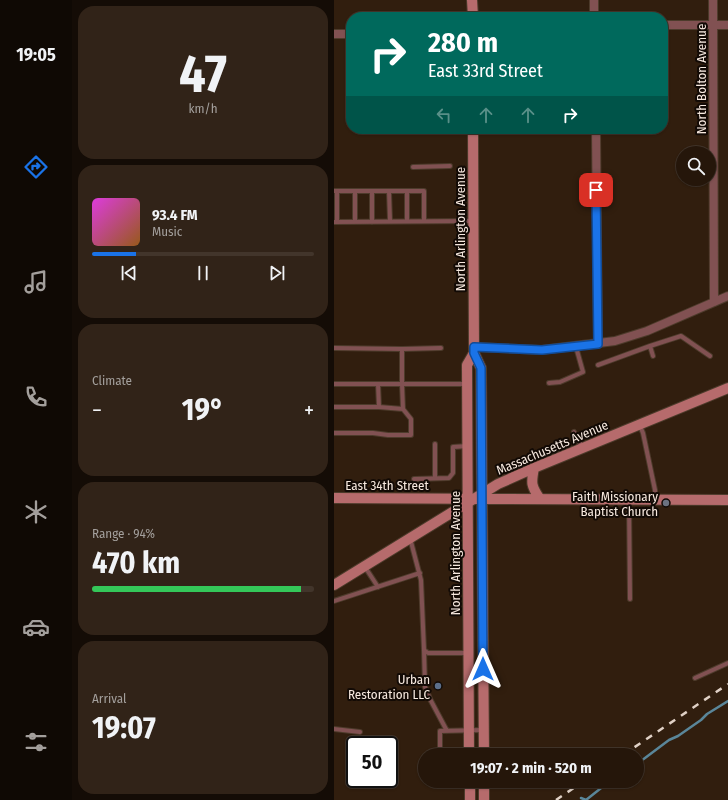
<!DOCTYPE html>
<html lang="en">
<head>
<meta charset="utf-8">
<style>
  body { margin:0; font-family:"Fira Sans Condensed",sans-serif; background:#312318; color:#f1f3f6; height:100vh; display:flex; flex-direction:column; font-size:15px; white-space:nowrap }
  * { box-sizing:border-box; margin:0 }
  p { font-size:13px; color:#a39f9c }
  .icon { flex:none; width:22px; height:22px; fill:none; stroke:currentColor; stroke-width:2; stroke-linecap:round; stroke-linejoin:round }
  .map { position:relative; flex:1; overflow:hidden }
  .sheet { display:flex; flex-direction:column; gap:6px; padding:6px; background:#140c06; width:262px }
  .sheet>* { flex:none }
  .hud { position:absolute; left:12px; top:12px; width:322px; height:122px; border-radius:16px; box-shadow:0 1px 3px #0004,0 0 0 1px #42352b; background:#00695c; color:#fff; overflow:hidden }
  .controls { position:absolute; left:342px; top:146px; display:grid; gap:8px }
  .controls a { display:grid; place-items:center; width:40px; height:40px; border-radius:50%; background:#25160a; box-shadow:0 1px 3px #0004,0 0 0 1px #42352b; font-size:20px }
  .speed { position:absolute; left:12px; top:736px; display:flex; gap:8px; font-size:20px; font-weight:700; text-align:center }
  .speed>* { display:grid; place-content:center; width:52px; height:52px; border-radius:50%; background:#25160a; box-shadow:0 1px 3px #0004,0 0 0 1px #42352b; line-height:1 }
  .speed .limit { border:2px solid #111; border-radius:6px; background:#fff; color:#111 }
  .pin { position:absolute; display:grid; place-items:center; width:34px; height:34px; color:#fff; margin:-17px; border-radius:8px; box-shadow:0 2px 6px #0006 }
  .me { position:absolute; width:44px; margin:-22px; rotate:0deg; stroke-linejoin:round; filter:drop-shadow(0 0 3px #0008) }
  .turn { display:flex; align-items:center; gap:14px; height:84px; padding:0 16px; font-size:18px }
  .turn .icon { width:52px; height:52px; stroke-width:2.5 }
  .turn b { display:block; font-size:28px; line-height:34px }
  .lanes { display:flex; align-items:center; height:38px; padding:0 16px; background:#0003; justify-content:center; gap:20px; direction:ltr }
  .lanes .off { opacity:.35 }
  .big { font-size:30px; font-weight:700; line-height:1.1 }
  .sheet .widget { flex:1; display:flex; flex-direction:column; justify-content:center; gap:6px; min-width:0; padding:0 14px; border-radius:16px; background:#312318 }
  .sheet .dial { align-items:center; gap:0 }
  .dial b { font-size:52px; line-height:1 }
  .song { display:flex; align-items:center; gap:12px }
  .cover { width:48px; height:48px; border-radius:6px; background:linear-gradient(135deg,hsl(300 70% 55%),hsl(30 70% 35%)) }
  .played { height:4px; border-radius:2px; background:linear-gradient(90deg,#1a73e8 20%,#42352b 20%) }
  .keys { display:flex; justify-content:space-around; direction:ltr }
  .heat { display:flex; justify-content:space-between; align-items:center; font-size:22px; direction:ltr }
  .charge { height:6px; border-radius:3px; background:linear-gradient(90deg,#34c759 94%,#42352b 0) }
  .trip { position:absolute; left:84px; top:748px; width:226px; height:40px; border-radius:20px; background:#25160a; box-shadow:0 1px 3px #0004,0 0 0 1px #42352b; font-weight:700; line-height:40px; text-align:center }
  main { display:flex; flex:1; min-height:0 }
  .menu { display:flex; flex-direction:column; width:72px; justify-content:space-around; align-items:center; background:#0f0904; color:#a39f9c }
  .menu .icon { width:28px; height:28px }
  .menu .active { color:#1a73e8 }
  .menu b { font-size:18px; color:#f1f3f6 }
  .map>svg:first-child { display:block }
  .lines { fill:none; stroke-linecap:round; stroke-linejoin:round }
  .stream { stroke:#5a8699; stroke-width:2.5 }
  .lane-casing { stroke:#4d3b2b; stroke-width:6 }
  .street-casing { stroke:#4d3b2b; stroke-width:10 }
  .secondary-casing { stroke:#4d3b2b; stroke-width:12 }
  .lane { stroke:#815152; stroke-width:4 }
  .street { stroke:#815152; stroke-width:8 }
  .secondary { stroke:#b66b6c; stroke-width:10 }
  .rail { stroke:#e0d1c6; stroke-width:2.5; stroke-dasharray:7 7; stroke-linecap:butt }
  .route-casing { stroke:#114b97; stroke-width:10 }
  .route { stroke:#1a73e8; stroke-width:7 }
  .worship-dot { fill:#6b7280; stroke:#120a05; stroke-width:1.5 }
  .service-dot { fill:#5c6f8a; stroke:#120a05; stroke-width:1.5 }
  .labels { text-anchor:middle; stroke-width:4; stroke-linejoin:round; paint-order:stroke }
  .street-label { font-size:13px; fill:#f8eae0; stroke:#120a05 }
  .poi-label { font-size:13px; fill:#f8eae0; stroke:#120a05; text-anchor:end }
</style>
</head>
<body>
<main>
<nav class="menu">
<b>19:05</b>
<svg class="icon active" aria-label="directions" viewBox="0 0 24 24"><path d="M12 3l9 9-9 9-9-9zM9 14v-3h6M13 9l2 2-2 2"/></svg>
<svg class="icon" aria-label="music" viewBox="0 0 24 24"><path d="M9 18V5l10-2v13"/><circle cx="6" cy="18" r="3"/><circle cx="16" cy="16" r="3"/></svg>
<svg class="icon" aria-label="phone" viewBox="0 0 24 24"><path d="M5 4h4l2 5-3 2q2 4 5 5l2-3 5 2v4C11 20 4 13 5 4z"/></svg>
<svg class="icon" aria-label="climate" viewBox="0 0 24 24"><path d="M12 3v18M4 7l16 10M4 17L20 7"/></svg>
<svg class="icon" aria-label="car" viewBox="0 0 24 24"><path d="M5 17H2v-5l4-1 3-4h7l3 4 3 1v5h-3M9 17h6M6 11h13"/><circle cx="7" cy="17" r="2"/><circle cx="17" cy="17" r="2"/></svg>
<svg class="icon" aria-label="filters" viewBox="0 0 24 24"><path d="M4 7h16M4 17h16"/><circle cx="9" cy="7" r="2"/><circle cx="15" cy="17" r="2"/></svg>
</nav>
<section class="sheet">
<div class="widget dial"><b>47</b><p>km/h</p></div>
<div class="widget">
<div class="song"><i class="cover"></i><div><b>93.4 FM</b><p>Music</p></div></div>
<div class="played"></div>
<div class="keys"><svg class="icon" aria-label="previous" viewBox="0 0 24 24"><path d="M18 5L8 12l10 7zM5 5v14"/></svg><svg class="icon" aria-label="pause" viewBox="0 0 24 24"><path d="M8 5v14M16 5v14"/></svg><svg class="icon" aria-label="next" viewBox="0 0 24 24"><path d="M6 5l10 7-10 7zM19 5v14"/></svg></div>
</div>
<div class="widget"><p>Climate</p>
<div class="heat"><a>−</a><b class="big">19°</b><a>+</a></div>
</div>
<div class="widget"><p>Range · 94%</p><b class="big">470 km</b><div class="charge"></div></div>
<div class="widget"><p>Arrival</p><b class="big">19:07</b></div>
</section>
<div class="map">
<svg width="394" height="800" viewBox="0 0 394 800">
  <rect width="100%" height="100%" fill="#311e0e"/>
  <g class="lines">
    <path class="stream" d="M303,764L335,740L344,736L367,720L373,714L394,701
      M247,798L252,800L276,781"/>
    <g class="lane-casing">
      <path id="lane" d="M79,167L116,166
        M0,191H90V221
        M3,191V222
        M21,191V222
        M38,191V222
        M55,191L56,221
        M73,191V221
        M0,222L139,221
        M316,346L347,336L376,356
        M0,348L68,349
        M107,348L68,349V384H44L45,407L69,409L68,384H133
        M264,365L316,346L319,356
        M215,383L226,382L249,372L242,347
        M0,384H44
        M0,407H45
        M306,426L309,433L321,490V499
        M240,432L248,447
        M0,433H39L54,435H77V419L69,409
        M101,444V478
        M80,479L115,478L119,473V447L133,446
        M295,500L296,599
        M76,538L87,580L90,650L94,653H134
        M31,567L44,587
        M0,601L86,573
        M90,650L91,687L96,699L113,731
        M361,678L394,663
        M0,729L26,732
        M106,755V731L149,730"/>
    </g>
    <g class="street-casing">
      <path id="street" d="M260,0V17
        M379,0L380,302
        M329,25H394
        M0,34H17
        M262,129L264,344
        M140,347L207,350L281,341L313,331L394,296"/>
    </g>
    <g class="secondary-casing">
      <path id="secondary" d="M138,0L139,17
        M139,129L140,353L147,368L150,755
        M200,468C197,483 197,486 206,499
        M0,498L394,500
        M0,585L164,484L200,468L394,388
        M135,755L133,365L140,353
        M136,781V800
        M150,781V800"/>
    </g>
    <use href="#lane" class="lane"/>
    <use href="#street" class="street"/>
    <use href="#secondary" class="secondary"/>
    <path class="rail" d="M289,755L394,684
      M222,800L250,781"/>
  </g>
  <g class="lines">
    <g class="route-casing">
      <path id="route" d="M149,669L147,368L140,353V347L208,350L264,344L262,190"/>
    </g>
    <use href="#route" class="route"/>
  </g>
  <circle class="worship-dot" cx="332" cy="503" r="4"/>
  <circle class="service-dot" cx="104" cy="686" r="4"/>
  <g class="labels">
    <g class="street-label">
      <text transform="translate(367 79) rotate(-90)" y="5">North Bolton Avenue</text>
      <text transform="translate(126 229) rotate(-90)" y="5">North Arlington Avenue</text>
      <text transform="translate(218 447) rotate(-23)" y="5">Massachusetts Avenue</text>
      <text x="53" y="490">East 34th Street</text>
      <text transform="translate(121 553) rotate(-90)" y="5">North Arlington Avenue</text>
    </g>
    <g class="poi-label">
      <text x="324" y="501">Faith Missionary<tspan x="324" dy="15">Baptist Church</tspan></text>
      <text x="96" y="684">Urban<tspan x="96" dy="15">Restoration LLC</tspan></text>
    </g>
  </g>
</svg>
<div class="controls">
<a><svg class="icon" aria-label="search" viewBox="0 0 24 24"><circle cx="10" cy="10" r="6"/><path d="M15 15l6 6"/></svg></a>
</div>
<div class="speed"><div class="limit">50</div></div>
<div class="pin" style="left:262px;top:190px;background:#d93025"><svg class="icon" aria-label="arrive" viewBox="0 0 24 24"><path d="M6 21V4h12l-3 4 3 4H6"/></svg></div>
<svg class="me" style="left:149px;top:669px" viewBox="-20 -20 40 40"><path d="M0-17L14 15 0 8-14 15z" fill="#1a73e8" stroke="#fff" stroke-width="4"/></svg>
<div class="trip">19:07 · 2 min · 520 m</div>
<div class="hud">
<div class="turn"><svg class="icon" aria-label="right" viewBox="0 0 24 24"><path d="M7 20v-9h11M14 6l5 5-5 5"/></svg><div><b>280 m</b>East 33rd Street</div></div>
<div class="lanes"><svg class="icon off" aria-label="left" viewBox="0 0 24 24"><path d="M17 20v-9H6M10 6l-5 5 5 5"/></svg><svg class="icon off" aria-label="ahead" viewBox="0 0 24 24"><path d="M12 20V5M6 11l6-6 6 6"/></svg><svg class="icon off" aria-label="ahead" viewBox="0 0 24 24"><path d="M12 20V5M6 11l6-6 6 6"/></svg><svg class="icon" aria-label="right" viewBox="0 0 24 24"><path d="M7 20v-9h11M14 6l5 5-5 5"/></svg></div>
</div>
</div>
</main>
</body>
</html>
